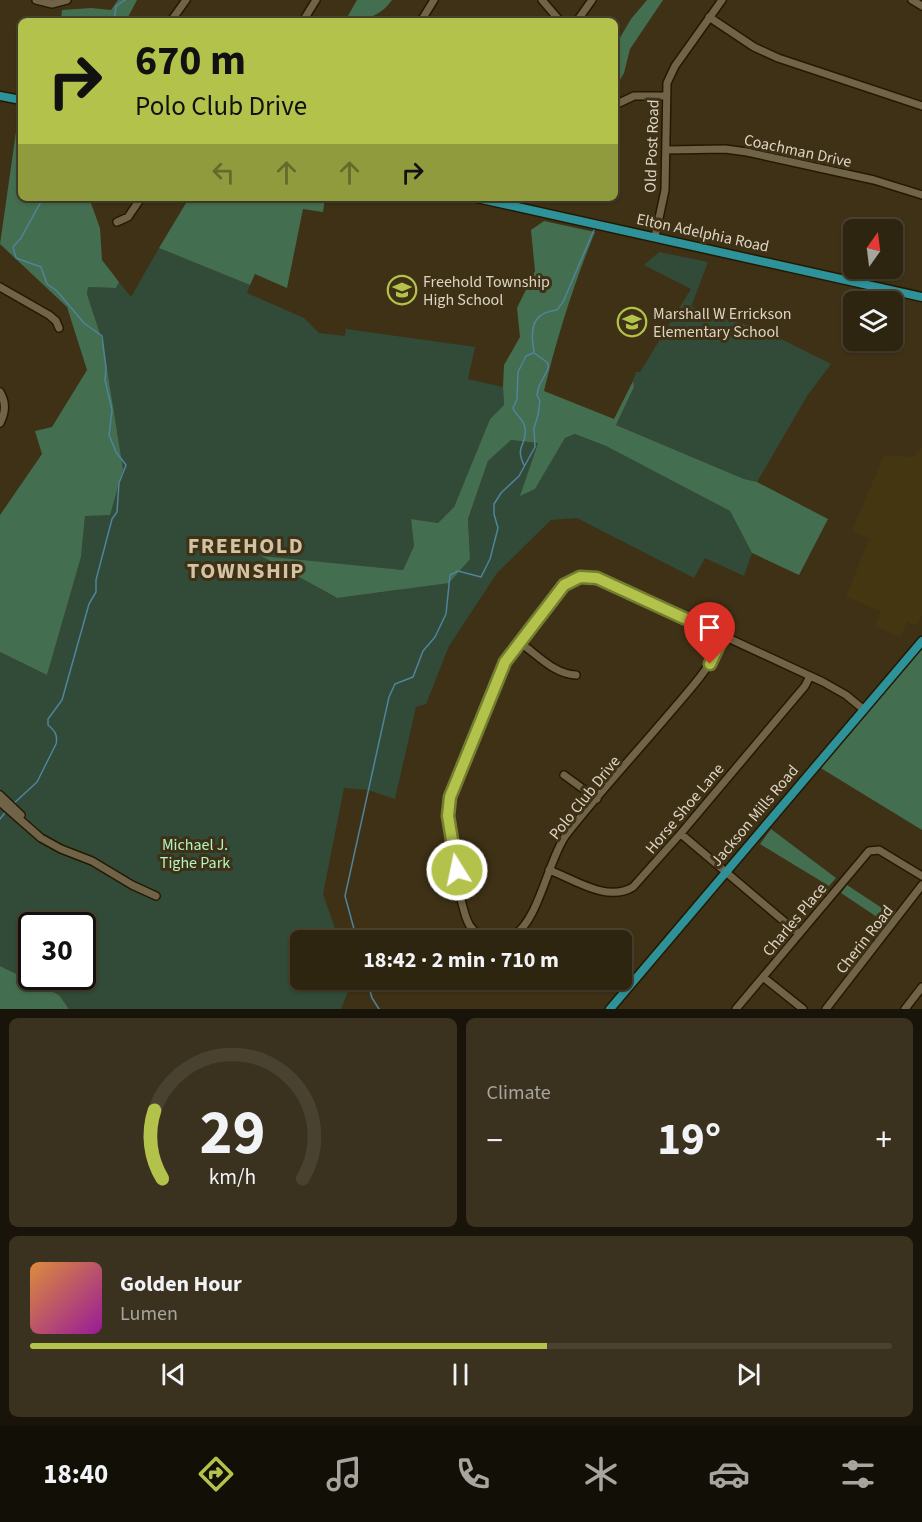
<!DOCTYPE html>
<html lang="en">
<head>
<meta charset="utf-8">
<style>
  body { margin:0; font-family:"Source Sans 3",sans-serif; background:#3a311e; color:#f1f3f6; height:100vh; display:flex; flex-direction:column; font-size:22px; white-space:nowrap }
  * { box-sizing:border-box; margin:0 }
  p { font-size:20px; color:#a7a59f }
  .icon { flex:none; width:33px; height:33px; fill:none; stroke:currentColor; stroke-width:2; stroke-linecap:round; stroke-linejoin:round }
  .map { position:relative; height:1009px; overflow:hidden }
  .panel { display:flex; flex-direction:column; gap:9px; padding:9px; background:#191409; flex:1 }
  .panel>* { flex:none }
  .banner { position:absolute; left:18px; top:18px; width:600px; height:183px; border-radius:9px; box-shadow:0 2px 4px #0004,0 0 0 2px #494230; background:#b3c24b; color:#111; overflow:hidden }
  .needle { width:39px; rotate:14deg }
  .buttons { position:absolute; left:843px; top:219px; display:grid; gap:12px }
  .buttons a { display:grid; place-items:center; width:60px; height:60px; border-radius:9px; background:#2e2510; box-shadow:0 2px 4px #0004,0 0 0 2px #494230; font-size:30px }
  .speed { position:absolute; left:18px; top:912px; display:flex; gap:12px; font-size:30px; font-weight:700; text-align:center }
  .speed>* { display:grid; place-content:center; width:78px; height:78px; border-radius:50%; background:#2e2510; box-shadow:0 2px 4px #0004,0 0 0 2px #494230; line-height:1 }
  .speed .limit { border:3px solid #111; border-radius:9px; background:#fff; color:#111 }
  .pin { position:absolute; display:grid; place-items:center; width:51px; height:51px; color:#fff; margin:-62px -26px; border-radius:50% 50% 50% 0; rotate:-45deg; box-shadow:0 0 6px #0007 }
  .pin .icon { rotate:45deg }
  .me { position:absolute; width:66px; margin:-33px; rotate:350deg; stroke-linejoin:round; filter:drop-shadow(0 0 4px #0008) }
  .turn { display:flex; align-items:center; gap:21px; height:126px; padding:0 18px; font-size:27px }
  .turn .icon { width:78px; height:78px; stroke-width:2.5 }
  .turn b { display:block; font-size:42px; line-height:51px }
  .lanes { display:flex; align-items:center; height:57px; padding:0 18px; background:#0003; justify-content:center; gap:30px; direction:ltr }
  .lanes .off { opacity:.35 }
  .big { font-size:45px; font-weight:700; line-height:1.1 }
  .panel .tile { flex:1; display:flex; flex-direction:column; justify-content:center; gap:9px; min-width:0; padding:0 21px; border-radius:9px; background:#3a311e }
  .panel .dial { align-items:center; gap:0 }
  .dial svg { height:156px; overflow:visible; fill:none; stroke:#494230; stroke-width:7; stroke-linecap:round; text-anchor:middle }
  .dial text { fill:#f1f3f6; stroke:none }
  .song { display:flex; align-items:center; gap:18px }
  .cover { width:72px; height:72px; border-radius:9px; background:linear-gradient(135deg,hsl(30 70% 55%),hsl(300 70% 35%)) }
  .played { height:6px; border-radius:3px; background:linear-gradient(90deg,#b3c24b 60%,#494230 60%) }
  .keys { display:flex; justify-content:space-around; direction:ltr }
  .heat { display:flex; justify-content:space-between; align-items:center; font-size:33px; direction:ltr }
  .panel .tiles { flex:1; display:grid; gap:9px; grid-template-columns:1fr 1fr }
  .tile:last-child { grid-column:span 2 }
  .trip { position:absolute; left:290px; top:930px; width:342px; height:60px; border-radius:9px; background:#2e2510; box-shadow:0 2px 4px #0004,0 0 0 2px #494230; font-weight:700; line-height:60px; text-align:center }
  .menu { display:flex; height:96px; justify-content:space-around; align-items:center; background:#120f06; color:#a7a59f }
  .menu .icon { width:42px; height:42px }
  .menu .active { color:#b3c24b }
  .menu b { font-size:27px; color:#f1f3f6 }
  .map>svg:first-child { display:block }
  .built { fill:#453612 }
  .green { fill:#314b38; fill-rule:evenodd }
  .forest { fill:#446e50 }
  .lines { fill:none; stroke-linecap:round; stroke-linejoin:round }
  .stream { stroke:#50839c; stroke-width:1.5 }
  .minor-casing { stroke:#241900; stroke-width:10 }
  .major-casing { stroke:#241900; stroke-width:11 }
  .minor { stroke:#716347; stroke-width:7 }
  .major { stroke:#2e929a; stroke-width:8 }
  .route-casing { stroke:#747e31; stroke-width:15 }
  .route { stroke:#b3c24b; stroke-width:10 }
  .labels { text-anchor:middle; stroke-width:6; stroke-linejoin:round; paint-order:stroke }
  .street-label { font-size:16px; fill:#ddd5c5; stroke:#3e3116 }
  .poi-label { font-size:16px; fill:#ddd5c5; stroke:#3e3116; text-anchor:start }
  .park-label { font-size:16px; fill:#b0f5c3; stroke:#3e3116 }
  .district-label { font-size:22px; font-weight:bold; letter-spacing:1.5px; fill:#d3c3a4; stroke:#3e3116 }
</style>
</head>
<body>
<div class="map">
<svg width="922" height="1009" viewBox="0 0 922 1009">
  <rect width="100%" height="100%" fill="#3e3116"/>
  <path class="built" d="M922,447V615L917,626L907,622L900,637L875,626L881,611L846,597L869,539L852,531L884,455L914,457Z"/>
  <path class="green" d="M159,248L250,285L247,293L304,318L319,333L345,336L346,329L475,347L468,379L503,387L504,405L490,419L454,507L438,523L411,519L414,546L403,570L263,557L336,598L399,590L470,559L468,519L488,461L511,440L538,443L521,495L535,489L565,438L575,434L606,446L730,511L752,553L744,576L705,558L694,578L577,518L551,520L497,573L449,646L426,704L416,707L395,799L368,790L344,788L323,894L339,940H300V980H348L350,987L341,1009H69L59,995L0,966V652L47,675L81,557L85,516L123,469L103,343L87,294L88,287L116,288L119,282L131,297ZM32,926H82V976H32Z
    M659,252L708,262L691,307L765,331L831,364L807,396L757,482L744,479L616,425L634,387L633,380L636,372H640L691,289L644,265Z"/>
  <path class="forest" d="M118,0H137L126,21H61L62,10L91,8L111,10Z
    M357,0H392C381,16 364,21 345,21Z
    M647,0H663L630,49L624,73L615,88V46L631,19Z
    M21,117V198H89L100,228L102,260L119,282L116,288L88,287L87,294L103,343L123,469L110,515L85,516L81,557L47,675L0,652V515L42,454L35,431L52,427L87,370L67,307L0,244L18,118Z
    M189,198H325L323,212L303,209L287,288L255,274L250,285L159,248Z
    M544,221L595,232C574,283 557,337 544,391L614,419L633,381L634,387L616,425L744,479L757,482L828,519L799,575L752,553L730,511L606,446L575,434L565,438L535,489L520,496L538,443L511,440L488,461L468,519L470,559L449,583L337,598L261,556L403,570L414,546L411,519L438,523L454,507L490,419L504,405L503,387L504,365L520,337L517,308L535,271L531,230Z
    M922,649V830L819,767Z
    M771,829L836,878L829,886L760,844Z
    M847,885L891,914L886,923L841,893Z
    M0,966L59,995L69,1009H0Z"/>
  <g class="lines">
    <path class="stream" d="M114,21L116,6L125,0
      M534,352C530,330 531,313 557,310L563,302L594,230
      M524,465C514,445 528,445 525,428C524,419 516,416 513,408L517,399L518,372L526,356L533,353
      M12,805L37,782L56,744C58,735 55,731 48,725V719L62,700L89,604L96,592V580L112,519L117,512L119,483L126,465L116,452L109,435L112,410L105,380L106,368L102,336L84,323L57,291L47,284L41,267L16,258L13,247L21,238L43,198
      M0,819L7,810
      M357,940L345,896L389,697L395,684L413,677L423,651L435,637L446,614L450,575L458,571L481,577L490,559L498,528L494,514V504L501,493L519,476L535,447L534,428L538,415L540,401L537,395L539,386L548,369V363L534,353
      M367,980L372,998L379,1009"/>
    <g class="minor-casing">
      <path id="minor" d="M36,0L52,4L67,0
        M542,0L560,21
        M912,0L922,6
        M709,17L754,47L778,58L922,106
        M171,21L186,0
        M303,21L316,0
        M421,21L434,0
        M577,21L592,0
        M615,105L634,96H665
        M666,150L725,149L747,152L874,180L922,195
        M117,222L128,217L141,198
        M655,237L665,190L667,83L675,66L722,0
        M0,287L49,315L56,321L59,328
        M0,392C6,402 6,412 0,423
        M723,637C712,667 690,689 669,714C635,754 598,794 566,835C548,860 539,920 514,935C500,944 480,940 470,926C459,908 446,818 450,797L505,662L547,605L564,585L576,578L594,577L618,587L823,682L846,695L863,709
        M519,642C537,654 553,674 576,675
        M564,775L597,799
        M0,795L21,815
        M0,802L41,838L61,849L92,861L132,885L156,896
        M681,834L799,934
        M549,870C574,879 607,903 633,887L682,832L805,686L810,676
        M763,977L803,1009
        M736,1009L869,851L879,850L922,876
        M826,1009L922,885
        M905,1009L922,987"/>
    </g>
    <g class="major-casing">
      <path id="major" d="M0,96L21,100
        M477,198L922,297
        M610,1009L922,641"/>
    </g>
    <use href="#minor" class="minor"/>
    <use href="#major" class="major"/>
  </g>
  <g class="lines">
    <g class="route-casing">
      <path id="route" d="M457,870L448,816L450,797L505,662L564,585L580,577L597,578L723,636L710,664"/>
    </g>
    <use href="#route" class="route"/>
  </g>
  <defs>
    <g id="school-ring" transform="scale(1.5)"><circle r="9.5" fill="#3e3116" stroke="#b3c24b" stroke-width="1.5"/><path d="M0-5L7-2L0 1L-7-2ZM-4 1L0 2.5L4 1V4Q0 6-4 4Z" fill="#b3c24b"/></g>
  </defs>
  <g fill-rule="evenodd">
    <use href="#school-ring" x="402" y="290"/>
    <use href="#school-ring" x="632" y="322"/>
  </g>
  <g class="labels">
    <g class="street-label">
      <text transform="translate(651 146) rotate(-88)" y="6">Old Post Road</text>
      <text transform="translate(798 150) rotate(12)" y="6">Coachman Drive</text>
      <text transform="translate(703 232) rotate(12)" y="6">Elton Adelphia Road</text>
      <text transform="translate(584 797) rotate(-51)" y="6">Polo Club Drive</text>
      <text transform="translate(684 808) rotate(-50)" y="6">Horse Shoe Lane</text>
      <text transform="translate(754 815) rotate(-50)" y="6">Jackson Mills Road</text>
      <text transform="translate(794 919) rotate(-50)" y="6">Charles Place</text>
      <text transform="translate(864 939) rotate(-52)" y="6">Cherin Road</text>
    </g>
    <g class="poi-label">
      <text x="423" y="287">Freehold Township<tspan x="423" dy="18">High School</tspan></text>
      <text x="653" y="319">Marshall W Errickson<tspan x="653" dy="18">Elementary School</tspan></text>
    </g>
    <g class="park-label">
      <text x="195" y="850">Michael J.<tspan x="195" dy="18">Tighe Park</tspan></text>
    </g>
    <g class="district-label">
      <text x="246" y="553">FREEHOLD<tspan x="246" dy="25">TOWNSHIP</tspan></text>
    </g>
  </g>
</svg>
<div class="buttons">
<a><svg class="needle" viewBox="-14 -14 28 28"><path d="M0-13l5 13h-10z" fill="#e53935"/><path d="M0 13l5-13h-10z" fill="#a7a59f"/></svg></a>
<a><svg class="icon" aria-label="layers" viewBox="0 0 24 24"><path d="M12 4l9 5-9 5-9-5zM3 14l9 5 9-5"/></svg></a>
</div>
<div class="speed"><div class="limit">30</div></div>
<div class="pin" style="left:710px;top:664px;background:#d93025"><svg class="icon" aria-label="arrive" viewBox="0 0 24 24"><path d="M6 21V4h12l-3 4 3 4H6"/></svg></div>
<svg class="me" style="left:457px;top:870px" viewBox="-20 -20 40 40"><circle r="17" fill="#b3c24b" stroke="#fff" stroke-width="3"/><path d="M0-11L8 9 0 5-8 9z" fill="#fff"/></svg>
<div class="trip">18:42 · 2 min · 710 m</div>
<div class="banner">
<div class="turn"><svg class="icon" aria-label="right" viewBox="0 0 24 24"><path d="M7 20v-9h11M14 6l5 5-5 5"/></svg><div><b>670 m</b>Polo Club Drive</div></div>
<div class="lanes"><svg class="icon off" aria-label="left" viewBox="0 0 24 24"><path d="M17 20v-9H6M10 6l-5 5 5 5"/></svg><svg class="icon off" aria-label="ahead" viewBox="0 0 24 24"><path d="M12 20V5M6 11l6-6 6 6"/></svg><svg class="icon off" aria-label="ahead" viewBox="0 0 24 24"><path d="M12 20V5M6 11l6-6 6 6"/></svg><svg class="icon" aria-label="right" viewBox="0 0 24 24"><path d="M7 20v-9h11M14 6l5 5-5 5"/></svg></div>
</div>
</div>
<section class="panel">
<div class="tiles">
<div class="tile dial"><svg viewBox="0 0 100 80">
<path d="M14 69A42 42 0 1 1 86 69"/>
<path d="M14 69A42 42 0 0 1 10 34" stroke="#b3c24b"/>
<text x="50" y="56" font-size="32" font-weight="700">29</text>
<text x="50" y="72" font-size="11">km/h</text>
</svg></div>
<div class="tile"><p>Climate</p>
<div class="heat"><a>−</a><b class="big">19°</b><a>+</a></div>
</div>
<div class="tile">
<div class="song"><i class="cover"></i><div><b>Golden Hour</b><p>Lumen</p></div></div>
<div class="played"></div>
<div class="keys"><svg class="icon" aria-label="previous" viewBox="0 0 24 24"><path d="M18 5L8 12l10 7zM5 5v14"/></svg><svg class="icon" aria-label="pause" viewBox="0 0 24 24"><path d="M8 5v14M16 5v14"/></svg><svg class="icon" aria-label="next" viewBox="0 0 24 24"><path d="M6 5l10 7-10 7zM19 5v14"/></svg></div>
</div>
</div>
</section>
<nav class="menu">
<b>18:40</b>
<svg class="icon active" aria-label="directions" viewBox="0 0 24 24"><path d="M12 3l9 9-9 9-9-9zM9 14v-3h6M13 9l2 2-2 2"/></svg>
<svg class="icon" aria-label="music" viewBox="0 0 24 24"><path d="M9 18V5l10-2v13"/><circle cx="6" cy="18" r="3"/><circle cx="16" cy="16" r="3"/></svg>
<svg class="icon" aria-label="phone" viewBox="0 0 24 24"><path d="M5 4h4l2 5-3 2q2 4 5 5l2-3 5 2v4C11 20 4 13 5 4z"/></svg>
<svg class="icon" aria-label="climate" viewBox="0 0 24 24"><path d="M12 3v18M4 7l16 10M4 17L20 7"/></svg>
<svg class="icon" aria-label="car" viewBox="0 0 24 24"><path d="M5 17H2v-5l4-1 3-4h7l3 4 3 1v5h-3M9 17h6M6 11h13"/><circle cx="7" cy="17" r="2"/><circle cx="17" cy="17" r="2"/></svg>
<svg class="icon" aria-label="filters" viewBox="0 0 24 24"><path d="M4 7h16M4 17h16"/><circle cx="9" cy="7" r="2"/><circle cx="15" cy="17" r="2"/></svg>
</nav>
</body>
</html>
